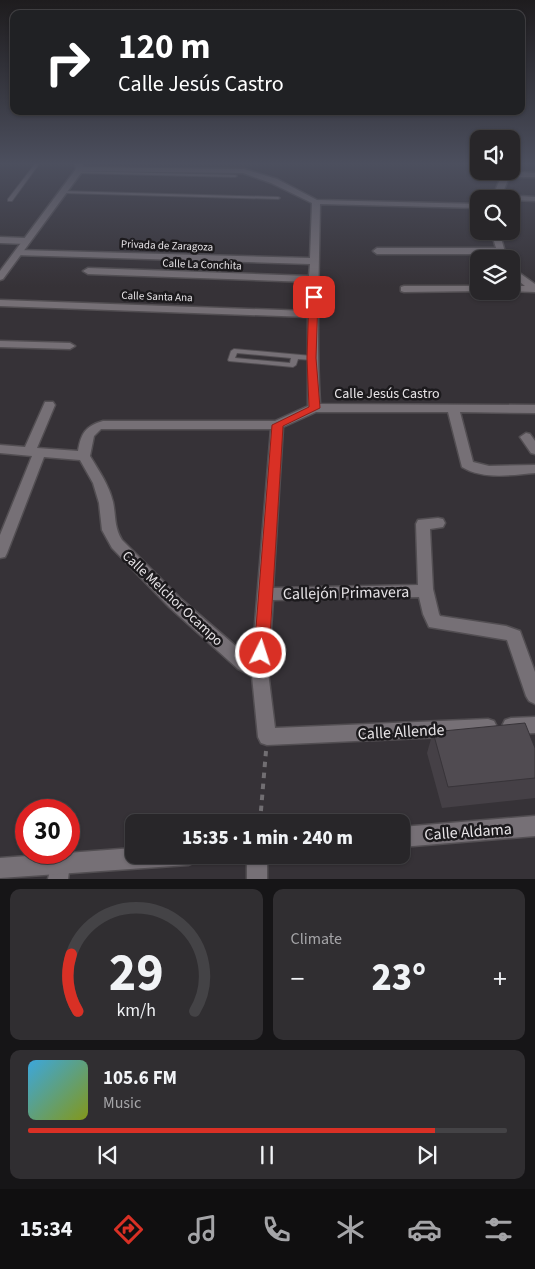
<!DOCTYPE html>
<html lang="en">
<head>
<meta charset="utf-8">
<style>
  body { margin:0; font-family:"Source Sans 3",sans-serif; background:#302e31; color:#f1f3f6; height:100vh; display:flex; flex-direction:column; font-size:19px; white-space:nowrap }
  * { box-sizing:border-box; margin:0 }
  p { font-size:16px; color:#a5a5a8 }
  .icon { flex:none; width:28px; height:28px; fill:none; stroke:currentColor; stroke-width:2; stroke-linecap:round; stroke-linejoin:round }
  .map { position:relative; height:879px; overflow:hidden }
  .drawer { display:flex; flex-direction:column; gap:10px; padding:10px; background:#161517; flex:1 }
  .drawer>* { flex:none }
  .guide { position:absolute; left:10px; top:10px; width:515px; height:105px; border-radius:10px; box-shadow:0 1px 4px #0004,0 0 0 1px #444346; background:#202124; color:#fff; overflow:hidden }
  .controls { position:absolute; left:470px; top:130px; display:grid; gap:10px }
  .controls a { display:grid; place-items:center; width:50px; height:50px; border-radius:10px; background:#282629; box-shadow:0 1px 4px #0004,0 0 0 1px #444346; font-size:25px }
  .speed { position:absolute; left:15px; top:799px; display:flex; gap:10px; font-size:25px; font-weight:700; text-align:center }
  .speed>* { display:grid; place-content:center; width:65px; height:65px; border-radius:50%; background:#282629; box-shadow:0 1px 4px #0004,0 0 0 1px #444346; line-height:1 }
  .speed .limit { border:8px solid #d22; background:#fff; color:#111 }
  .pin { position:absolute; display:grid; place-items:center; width:42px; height:42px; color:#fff; margin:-21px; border-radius:10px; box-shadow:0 2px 8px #0006 }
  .me { position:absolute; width:55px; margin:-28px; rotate:4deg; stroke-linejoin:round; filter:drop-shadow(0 0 4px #0008) }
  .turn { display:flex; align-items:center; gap:18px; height:105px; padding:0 25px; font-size:22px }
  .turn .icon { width:65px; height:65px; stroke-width:2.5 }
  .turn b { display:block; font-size:35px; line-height:42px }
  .big { font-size:38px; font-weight:800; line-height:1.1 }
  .drawer .widget { flex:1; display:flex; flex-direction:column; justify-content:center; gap:8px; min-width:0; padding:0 18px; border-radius:10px; background:#302e31 }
  .drawer .dial { align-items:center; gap:0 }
  .dial svg { height:130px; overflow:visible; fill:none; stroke:#444346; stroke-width:7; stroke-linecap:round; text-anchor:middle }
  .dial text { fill:#f1f3f6; stroke:none }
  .song { display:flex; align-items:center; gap:15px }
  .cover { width:60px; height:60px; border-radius:8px; background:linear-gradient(135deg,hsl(200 70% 55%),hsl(70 70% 35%)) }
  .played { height:5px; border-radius:2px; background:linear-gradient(90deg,#d93025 85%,#444346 85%) }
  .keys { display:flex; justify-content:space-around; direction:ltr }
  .heat { display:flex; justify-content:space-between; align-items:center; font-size:28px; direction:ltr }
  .drawer .tiles { flex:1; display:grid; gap:10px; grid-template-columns:1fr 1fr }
  .widget:last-child { grid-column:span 2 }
  .trip { position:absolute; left:125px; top:814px; width:285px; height:50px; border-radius:10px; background:#282629; box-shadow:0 1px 4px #0004,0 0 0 1px #444346; font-weight:800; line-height:50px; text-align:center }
  .menu { display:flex; height:80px; justify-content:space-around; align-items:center; background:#100f10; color:#a5a5a8 }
  .menu .icon { width:35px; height:35px }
  .menu .current { color:#d93025 }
  .menu b { font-size:22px; color:#f1f3f6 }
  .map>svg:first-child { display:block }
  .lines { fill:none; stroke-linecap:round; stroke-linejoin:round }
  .service-casing { stroke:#524e52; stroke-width:2 }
  .minor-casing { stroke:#524e52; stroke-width:3 }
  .tertiary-casing { stroke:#524e52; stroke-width:3 }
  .path { stroke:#716e72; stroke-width:4; stroke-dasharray:5.5 5.5; stroke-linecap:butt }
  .service { fill:#767076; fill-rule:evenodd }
  .minor { fill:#767076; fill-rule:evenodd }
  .tertiary { fill:#767076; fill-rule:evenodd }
  .wall { fill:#454046 }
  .building { fill:#504b51; stroke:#383439 }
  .route { fill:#d93025; stroke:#8d1f18 }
  .labels { text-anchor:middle; stroke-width:5; stroke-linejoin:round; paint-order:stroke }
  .far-street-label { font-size:11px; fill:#e6e3e6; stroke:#1c1a1d }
  .street-label { font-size:14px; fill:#e6e3e6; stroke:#1c1a1d }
  .near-street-label { font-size:16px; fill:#e6e3e6; stroke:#1c1a1d }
</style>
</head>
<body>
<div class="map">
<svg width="535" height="879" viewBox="0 0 535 879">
  <rect width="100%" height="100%" fill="#363237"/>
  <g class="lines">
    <g class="service-casing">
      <path id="service" d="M35,164H39L12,201H8V199Z
        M74,171L235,175L237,176L235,177L76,173H74Z
        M61,191L278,197L280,198L278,199L63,193L61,192Z
        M234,349L312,356L315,358L312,360L298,359L296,365L293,367L229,361L228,360L231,351ZM237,353L291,358L290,363L235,358Z"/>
    </g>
    <g class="minor-casing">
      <path id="minor" d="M77,167L244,169L277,179L317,200L479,204V208L320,204C319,271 316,337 320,404L535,405V413L460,412L473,462L489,466L535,465V473C512,475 483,480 462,467L448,412H316L283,427L273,588L418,585L416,524L418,520L438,518L443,519L445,523L443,527L430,529L433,589L439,614L440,616L506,626L520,631L535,672V704L529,701L526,696L507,640L429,627L423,614L419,597L273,600L268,672L275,728L488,719L494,721L497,727L494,733L488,735L267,745L261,743L258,737L252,676L238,669L169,607L112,548L102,530L99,503L93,483L80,460L44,457L7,553L5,557L0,558V535L32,456L0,453V445L25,447L45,402H53L55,405L37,448L78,451C81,434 85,426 103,421H275L308,406V317L0,306V300L308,311L309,282L88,274L83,271L88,268L309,276L310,264L15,255L14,253L18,250L310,258L312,203L271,183L243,173L80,171H77ZM101,429H271L252,660L181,599L122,540C114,527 116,517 113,502C109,485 99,471 90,456L94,436Z
        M503,171L535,173V177H509L502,195L535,197V201L492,199Z
        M491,231H499L507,259H498L497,254H377L373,251L377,248H496Z
        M0,237L26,238L30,241L26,244L0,243Z
        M511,267L535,284V292L508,291H511V286H525L511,275Z
        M404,286H479V291H482L404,292L401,291V287Z
        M0,341L70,343L75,346L70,349L0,347Z
        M526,433L530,434L535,441V454L531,453L520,437Z
        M535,717V733L511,734L505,732L502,726L505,720L511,718Z
        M60,854L67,857L70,864L68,879H48L53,857Z
        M247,855H267V879H247Z"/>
    </g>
    <g class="tertiary-casing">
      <path id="tertiary" d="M75,164H82L84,169L3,279L0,280V271L76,169Z
        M535,816V836L401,847V827Z
        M134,848V855H198L195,862L188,865L0,878V858Z"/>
    </g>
    <path class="path" d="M260,822L266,751"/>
    <use href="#service" class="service"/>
    <use href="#minor" class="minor"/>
    <use href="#tertiary" class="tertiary"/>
  </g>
  <path class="wall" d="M433,732L535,748V798L442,808L427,753Z"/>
  <path class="building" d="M525,723L535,748V778L448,787L433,732Z"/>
  <linearGradient id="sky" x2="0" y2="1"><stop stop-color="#1e1c1e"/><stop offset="0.57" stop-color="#4c4f5e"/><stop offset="1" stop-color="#4c4f5e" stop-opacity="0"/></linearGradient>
  <rect width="535" height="287" fill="url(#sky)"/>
  <path class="route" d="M314,294L318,297L316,358L320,408L283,426L269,653L266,657L261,659L256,657L254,653L272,425L309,407L307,358L309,297Z"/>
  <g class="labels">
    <g class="far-street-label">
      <text transform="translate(167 245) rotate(2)" y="4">Privada de Zaragoza</text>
      <text transform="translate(202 264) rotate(2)" y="4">Calle La Conchita</text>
      <text transform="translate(157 296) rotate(2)" y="4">Calle Santa Ana</text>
    </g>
    <g class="street-label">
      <text x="387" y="398">Calle Jesús Castro</text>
      <text transform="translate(173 598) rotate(43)" y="5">Calle Melchor Ocampo</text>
    </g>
    <g class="near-street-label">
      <text transform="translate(346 592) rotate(-1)" y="6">Callejón Primavera</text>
      <text transform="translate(401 731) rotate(-3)" y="6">Calle Allende</text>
      <text transform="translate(468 831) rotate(-4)" y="6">Calle Aldama</text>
    </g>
  </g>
</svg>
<div class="controls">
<a><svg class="icon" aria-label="sound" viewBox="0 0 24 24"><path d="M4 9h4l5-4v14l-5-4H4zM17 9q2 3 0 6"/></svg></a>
<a><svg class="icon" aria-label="search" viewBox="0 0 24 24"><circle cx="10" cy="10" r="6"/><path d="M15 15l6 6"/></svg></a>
<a><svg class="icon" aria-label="layers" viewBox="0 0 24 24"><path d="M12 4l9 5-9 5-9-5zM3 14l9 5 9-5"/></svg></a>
</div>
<div class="speed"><div class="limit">30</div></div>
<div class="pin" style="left:314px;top:297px;background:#d93025"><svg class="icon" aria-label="arrive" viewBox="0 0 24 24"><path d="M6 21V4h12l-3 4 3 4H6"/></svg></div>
<svg class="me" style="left:261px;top:653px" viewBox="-20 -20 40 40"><circle r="17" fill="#d93025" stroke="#fff" stroke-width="3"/><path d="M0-11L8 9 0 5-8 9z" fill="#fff"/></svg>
<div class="trip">15:35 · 1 min · 240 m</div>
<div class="guide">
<div class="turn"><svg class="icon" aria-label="right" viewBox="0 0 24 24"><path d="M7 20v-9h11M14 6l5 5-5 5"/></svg><div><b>120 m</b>Calle Jesús Castro</div></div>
</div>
</div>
<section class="drawer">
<div class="tiles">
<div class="widget dial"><svg viewBox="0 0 100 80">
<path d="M14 69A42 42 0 1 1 86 69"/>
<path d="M14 69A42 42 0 0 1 10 34" stroke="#d93025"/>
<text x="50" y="56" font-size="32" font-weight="700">29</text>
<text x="50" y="72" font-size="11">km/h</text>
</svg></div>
<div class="widget"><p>Climate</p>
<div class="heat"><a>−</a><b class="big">23°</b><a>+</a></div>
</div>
<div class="widget">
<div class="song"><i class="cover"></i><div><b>105.6 FM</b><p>Music</p></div></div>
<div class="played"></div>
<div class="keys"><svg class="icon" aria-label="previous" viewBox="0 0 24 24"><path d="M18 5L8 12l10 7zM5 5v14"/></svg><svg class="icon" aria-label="pause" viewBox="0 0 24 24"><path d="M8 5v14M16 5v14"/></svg><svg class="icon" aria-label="next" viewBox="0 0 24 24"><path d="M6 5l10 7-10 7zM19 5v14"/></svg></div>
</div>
</div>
</section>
<nav class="menu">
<b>15:34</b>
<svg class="icon current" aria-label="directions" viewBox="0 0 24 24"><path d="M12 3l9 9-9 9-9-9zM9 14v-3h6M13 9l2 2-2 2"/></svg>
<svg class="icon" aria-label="music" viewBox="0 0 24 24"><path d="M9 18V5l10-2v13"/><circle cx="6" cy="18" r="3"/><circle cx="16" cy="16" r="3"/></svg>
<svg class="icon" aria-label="phone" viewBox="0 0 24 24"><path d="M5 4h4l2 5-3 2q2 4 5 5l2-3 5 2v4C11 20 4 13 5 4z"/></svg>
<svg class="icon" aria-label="climate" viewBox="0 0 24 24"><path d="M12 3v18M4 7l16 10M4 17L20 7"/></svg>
<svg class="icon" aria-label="car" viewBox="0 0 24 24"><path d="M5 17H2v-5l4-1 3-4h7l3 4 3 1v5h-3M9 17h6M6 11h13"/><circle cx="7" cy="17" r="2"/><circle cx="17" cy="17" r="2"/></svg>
<svg class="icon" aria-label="filters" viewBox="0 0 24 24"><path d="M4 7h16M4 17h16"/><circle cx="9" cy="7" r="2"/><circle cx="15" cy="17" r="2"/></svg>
</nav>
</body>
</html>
